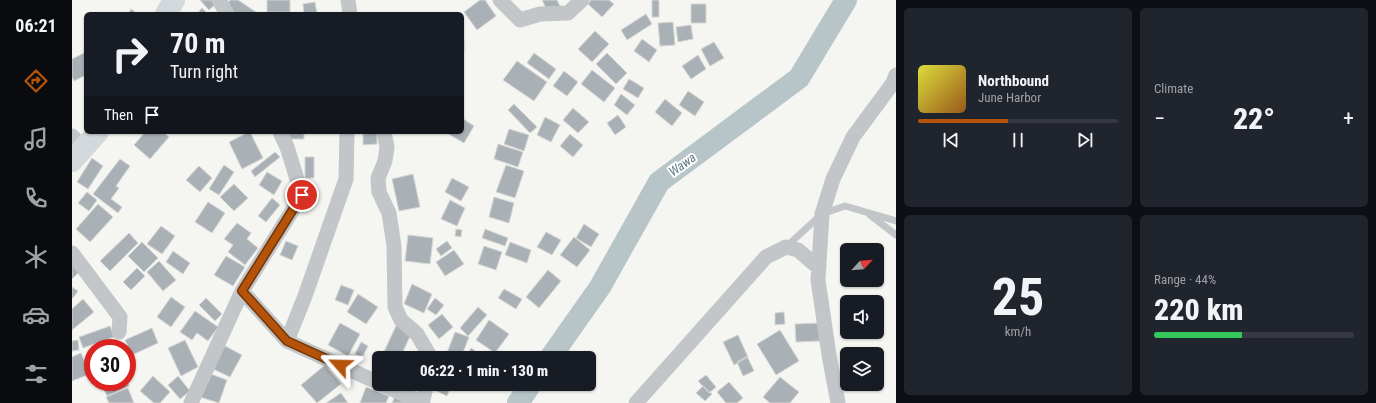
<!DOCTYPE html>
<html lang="en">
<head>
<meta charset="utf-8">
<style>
  body { margin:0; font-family:"Roboto Condensed",sans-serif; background:#20242c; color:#f1f3f6; height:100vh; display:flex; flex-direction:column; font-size:15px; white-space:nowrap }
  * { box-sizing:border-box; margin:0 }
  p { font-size:13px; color:#9ea1a6 }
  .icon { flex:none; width:22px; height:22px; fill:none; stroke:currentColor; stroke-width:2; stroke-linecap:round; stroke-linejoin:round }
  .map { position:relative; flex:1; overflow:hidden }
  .sheet { display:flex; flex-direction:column; gap:8px; padding:8px; background:#0d0f14; width:480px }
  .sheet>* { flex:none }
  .top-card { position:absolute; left:12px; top:12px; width:380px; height:122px; border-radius:6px; box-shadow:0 1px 3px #0004; background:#171b24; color:#f1f3f6; overflow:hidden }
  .needle { width:26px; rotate:64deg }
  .buttons { position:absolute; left:768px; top:243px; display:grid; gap:8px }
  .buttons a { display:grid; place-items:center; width:44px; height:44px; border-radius:6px; background:#171b24; box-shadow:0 1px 3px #0004; font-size:20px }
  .speed { position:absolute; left:12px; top:339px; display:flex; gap:8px; font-size:20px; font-weight:700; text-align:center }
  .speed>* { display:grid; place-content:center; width:52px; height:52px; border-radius:50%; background:#171b24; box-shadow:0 1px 3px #0004; line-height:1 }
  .speed .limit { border:6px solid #d22; background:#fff; color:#111 }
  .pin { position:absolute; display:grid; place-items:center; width:34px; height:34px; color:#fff; margin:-17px; border:2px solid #fff; border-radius:50%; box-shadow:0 1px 4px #0007 }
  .me { position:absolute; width:44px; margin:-22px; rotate:295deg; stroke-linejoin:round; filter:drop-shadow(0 0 3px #0008) }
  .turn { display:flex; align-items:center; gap:14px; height:84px; padding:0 20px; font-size:18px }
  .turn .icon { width:52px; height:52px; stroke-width:2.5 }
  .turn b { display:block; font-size:28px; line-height:34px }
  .then { display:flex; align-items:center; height:38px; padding:0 20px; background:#0003; gap:8px; font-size:15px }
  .big { font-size:30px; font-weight:800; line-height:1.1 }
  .sheet .widget { flex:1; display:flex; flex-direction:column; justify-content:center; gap:6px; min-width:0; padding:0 14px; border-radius:6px; background:#20242c }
  .sheet .dial { align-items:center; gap:0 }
  .dial b { font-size:52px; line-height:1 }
  .song { display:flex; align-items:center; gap:12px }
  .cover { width:48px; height:48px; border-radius:6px; background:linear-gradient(135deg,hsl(60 70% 55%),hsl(30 70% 35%)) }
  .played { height:4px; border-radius:2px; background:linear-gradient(90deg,#b45309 45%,#363941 45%) }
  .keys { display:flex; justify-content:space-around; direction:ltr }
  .heat { display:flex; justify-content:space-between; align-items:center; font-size:22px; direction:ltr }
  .charge { height:6px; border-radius:3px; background:linear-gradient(90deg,#34c759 44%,#363941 0) }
  .sheet .tiles { flex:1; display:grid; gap:8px; grid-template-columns:repeat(2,1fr) }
  .trip { position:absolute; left:300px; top:351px; width:224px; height:40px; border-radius:6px; background:#171b24; box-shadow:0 1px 3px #0004; font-weight:800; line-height:40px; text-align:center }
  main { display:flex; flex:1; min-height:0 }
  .tab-bar { display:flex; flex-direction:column; width:72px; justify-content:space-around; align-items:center; background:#090b0e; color:#9ea1a6 }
  .tab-bar .icon { width:28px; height:28px }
  .tab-bar .current { color:#b45309 }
  .tab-bar b { font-size:18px; color:#f1f3f6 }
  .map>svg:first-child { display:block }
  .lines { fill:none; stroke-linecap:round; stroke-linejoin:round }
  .river { stroke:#b7c5c8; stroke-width:22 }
  .building { fill:#a9b1b6; stroke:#d6d6d4 }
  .lane { stroke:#c2c6c9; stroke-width:7 }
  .street { stroke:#c2c6c9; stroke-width:15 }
  .primary { stroke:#d3d8dc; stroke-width:22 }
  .route-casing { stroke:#753606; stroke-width:10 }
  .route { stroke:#b45309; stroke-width:7 }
  .labels { text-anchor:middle; stroke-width:4; stroke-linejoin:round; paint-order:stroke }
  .water-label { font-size:13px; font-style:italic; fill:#5f7980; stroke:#fff }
</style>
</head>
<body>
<main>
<nav class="tab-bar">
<b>06:21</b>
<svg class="icon current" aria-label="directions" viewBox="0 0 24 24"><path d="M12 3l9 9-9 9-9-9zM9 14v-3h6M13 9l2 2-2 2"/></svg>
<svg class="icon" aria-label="music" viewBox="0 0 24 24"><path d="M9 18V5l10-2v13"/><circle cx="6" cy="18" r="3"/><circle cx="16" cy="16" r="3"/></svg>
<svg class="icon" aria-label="phone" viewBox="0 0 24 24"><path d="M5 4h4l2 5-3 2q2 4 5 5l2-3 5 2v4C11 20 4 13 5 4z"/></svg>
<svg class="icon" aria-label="climate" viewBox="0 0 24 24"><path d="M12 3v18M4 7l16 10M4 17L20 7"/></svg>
<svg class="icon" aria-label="car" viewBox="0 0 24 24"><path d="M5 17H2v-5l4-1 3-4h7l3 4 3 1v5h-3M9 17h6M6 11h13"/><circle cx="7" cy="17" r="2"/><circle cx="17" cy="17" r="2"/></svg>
<svg class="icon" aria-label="filters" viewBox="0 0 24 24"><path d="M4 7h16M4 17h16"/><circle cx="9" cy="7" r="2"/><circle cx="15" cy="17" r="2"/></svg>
</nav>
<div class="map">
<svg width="824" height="403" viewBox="0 0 824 403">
  <rect width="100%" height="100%" fill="#f5f5f1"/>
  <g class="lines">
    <path class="river" d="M478,358L528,287L587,182L727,78L774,0
      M446,403L459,384"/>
  </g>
  <path class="building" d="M128,0H142L145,3L137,10Z
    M158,0H166L187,14H165L154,7Z
    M195,0H218V12H195Z
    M408,0H413L424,16L405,30L392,12Z
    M470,0H485L488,6L476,12Z
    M519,0H537L542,4L530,17L516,4Z
    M580,0H587V17H580Z
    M243,2L245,14H232L231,4Z
    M619,4H634V23H619Z
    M130,8L136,14H125Z
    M59,9L66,14H56Z
    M574,14L580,24L555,40L549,30Z
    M601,22L603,45L588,46L586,23Z
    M619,25L621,39L606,42L604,27Z
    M523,31L537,44L520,62L506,49Z
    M570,39L585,50L577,62L562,51Z
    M390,40H392V53L390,54Z
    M642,42L652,58L638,66L629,49Z
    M14,52V75L2,81L0,77V59Z
    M462,53L484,69L477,79L455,63Z
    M535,53L555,73L544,84L524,64Z
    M626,55L634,69L619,79L610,66Z
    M445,61L475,82L462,101L431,80Z
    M520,70L543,88L532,102L509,84Z
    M492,71L506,82L495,96L481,86Z
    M557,79L572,88L566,98L551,89Z
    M616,91L632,102L623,116L607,105Z
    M549,94L563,105L555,115L542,105Z
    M593,99L610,113L600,126L583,112Z
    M442,104L465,127L458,133L436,110Z
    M501,108L517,122L506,133L491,120Z
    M546,115L554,127L543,135L535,123Z
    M473,117L488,125L479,142L465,135Z
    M390,118L402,126L392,143L373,132H390Z
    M437,129L457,135L452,151L432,144Z
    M73,132H91L97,137L78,159L62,145Z
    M177,132H178L191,158L170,169L157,142Z
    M216,132H232V139H216Z
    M291,132H305V144L291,145Z
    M498,134L511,145L501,157L488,146Z
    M426,144L451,152L446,167L422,159Z
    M203,152L208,157L183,177L179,171Z
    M233,157H242V178H233Z
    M20,158L31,166L16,189L5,182Z
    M48,159L58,166L44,186L47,188L39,199L50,207L46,213L21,194Z
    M152,165L162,172L147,195L137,189Z
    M434,165L452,171L443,198L424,192Z
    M127,166L140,178L128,192L114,180Z
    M195,172L210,181L202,195L187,185Z
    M341,174L348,207L327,211L320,179Z
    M380,178L397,187L389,201L373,192Z
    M162,184L176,198L162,211L148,197Z
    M15,192L25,200L17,211L6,203Z
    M422,197L442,203L437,223L417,217Z
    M200,198L208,205L194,222L186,216Z
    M378,200L393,208L385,226L369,219Z
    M136,202L153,213L140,233L123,222Z
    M26,204L41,217L18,242L4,229Z
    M165,223L179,233L175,239L186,248L173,265L156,252L161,245L152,239Z
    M512,224L527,234L519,247L504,238Z
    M89,226L103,236L90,254L75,244Z
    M384,229L390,230L389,237L383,236Z
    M413,229L436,238L433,246L410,238Z
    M474,232L489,240L480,255L465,247Z
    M57,233L66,243L38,271L28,261Z
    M336,235L361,238L358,264L333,261Z
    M502,237L518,250L505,267L488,255Z
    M214,241L226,246L220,260L208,255Z
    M375,241L380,248L369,256L364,249Z
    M70,242L86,258L72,272L56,256Z
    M438,242L459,250L455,263L433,255Z
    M412,246L430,252L424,270L406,264Z
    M382,250L392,264L373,276L364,262Z
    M101,251L118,263L111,274L94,262Z
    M154,256L173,267L161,286L142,275Z
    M0,258L11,268L0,279Z
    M87,261L104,280L91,291L75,272Z
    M65,268L73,276L59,290L51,282Z
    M476,270L489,281L467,308L454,297Z
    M340,284L360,294L352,313L332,304Z
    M269,285L282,290L276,305L263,300Z
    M0,287L6,291L1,298H0Z
    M432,289L450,299L444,309L426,298Z
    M286,294L306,307L294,324L275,312Z
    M99,297L113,307L99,327L85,317Z
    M134,298L150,314L143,321L127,305Z
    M363,298L372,305L364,315L355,309Z
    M11,299L22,312L0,330V309Z
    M406,307L415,315L396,336L388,328Z
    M123,311L146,327L136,341L125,333L120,340L108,332Z
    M712,312L713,324L703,325V313Z
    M370,314L381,327L367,339L356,325Z
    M417,320L437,334L423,353L404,340Z
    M268,323L288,334L276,356L256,345Z
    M748,323V341L724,342L723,324Z
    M325,324L340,332L328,358H309Z
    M38,326L42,337L11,348L7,337Z
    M80,328L86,343L60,355L53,340Z
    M708,330L727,361L704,375L685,344Z
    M383,332L397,337L389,358H373Z
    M666,335L676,357L662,365L651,342Z
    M6,340L7,350L0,351V341Z
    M113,340L126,367L109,376L96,348Z
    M289,342L296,346L290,358L283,354Z
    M153,346L170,355L158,377L141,369Z
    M399,348L414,358H393Z
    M9,353L18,374L0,381V357Z
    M675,356L682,371L671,376L665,362Z
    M307,363V372L303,370Z
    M253,365L269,384L245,403L229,385Z
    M136,373L155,380L147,403L128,397Z
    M634,375L644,387L637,393L626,381Z
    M81,376L98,392L88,403H82L68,391Z
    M106,376L118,391L108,399L96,385Z
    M708,377L727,392L718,403H698L691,397Z
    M55,381L57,386L35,396L29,383L32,382Z
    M657,382L671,398L665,403H654L645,392Z
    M332,384H345L343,389Z
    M361,384H380L375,396L360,389Z
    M631,386L640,394L633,401L624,393Z
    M294,387L317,396L314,403H288Z
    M56,388L62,403H37L34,397Z
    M269,393L276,403H254Z
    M323,396L334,403H320Z"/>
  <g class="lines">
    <path class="lane" d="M798,215L824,235
      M715,246L750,214L773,206L824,221"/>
    <path class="street" d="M147,0L155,14
      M276,0L278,14
      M428,0L448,20L468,14L496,13L510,0
      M312,132L315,147L313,161L306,178L307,192L317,213L322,246L323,307L329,320L345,334L359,358
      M0,136L11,147
      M0,253L48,317L47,332
      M170,291L215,341L307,383
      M215,341L233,296L274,179L275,132
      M309,384L351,403
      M119,403L170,291L230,195L215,147L208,132
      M350,403L355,384
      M564,403L694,257L714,247L726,250L747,268
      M766,403L757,355L746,280L750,214L761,179L781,137L821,83L824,75"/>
    <path class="primary" d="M94,14L102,0
      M0,161L26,132"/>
  </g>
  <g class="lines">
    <g class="route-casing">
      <path id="route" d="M230,195L170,291L215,341L268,365"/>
    </g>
    <use href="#route" class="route"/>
  </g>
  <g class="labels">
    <g class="water-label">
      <text transform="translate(610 164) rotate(-36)" y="5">Wawa</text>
    </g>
  </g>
</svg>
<div class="buttons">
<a><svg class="needle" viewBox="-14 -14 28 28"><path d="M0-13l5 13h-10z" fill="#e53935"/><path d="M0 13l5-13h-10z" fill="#9ea1a6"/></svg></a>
<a><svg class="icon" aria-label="sound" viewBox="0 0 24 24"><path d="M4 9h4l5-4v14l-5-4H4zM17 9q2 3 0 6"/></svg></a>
<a><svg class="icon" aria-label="layers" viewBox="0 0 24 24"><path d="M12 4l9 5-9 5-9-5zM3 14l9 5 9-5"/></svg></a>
</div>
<div class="speed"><div class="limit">30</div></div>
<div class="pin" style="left:230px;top:195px;background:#d93025"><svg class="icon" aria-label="arrive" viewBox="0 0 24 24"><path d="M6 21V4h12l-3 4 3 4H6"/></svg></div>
<svg class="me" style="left:268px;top:365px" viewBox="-20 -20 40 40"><path d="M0-17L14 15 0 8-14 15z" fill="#b45309" stroke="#fff" stroke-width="4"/></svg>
<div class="trip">06:22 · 1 min · 130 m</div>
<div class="top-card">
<div class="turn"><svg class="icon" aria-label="right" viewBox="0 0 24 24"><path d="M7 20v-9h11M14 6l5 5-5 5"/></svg><div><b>70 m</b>Turn right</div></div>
<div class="then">Then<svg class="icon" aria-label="arrive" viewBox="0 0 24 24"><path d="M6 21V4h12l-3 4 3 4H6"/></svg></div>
</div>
</div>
<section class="sheet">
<div class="tiles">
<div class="widget">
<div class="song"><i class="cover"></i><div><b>Northbound</b><p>June Harbor</p></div></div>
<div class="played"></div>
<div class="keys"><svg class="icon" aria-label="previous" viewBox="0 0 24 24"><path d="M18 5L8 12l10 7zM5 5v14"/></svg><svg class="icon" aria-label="pause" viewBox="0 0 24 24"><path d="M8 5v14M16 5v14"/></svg><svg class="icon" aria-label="next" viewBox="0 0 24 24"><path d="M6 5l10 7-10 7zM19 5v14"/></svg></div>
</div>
<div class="widget"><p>Climate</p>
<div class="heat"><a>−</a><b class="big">22°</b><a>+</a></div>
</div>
<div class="widget dial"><b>25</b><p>km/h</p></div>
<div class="widget"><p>Range · 44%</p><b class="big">220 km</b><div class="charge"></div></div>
</div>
</section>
</main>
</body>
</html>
